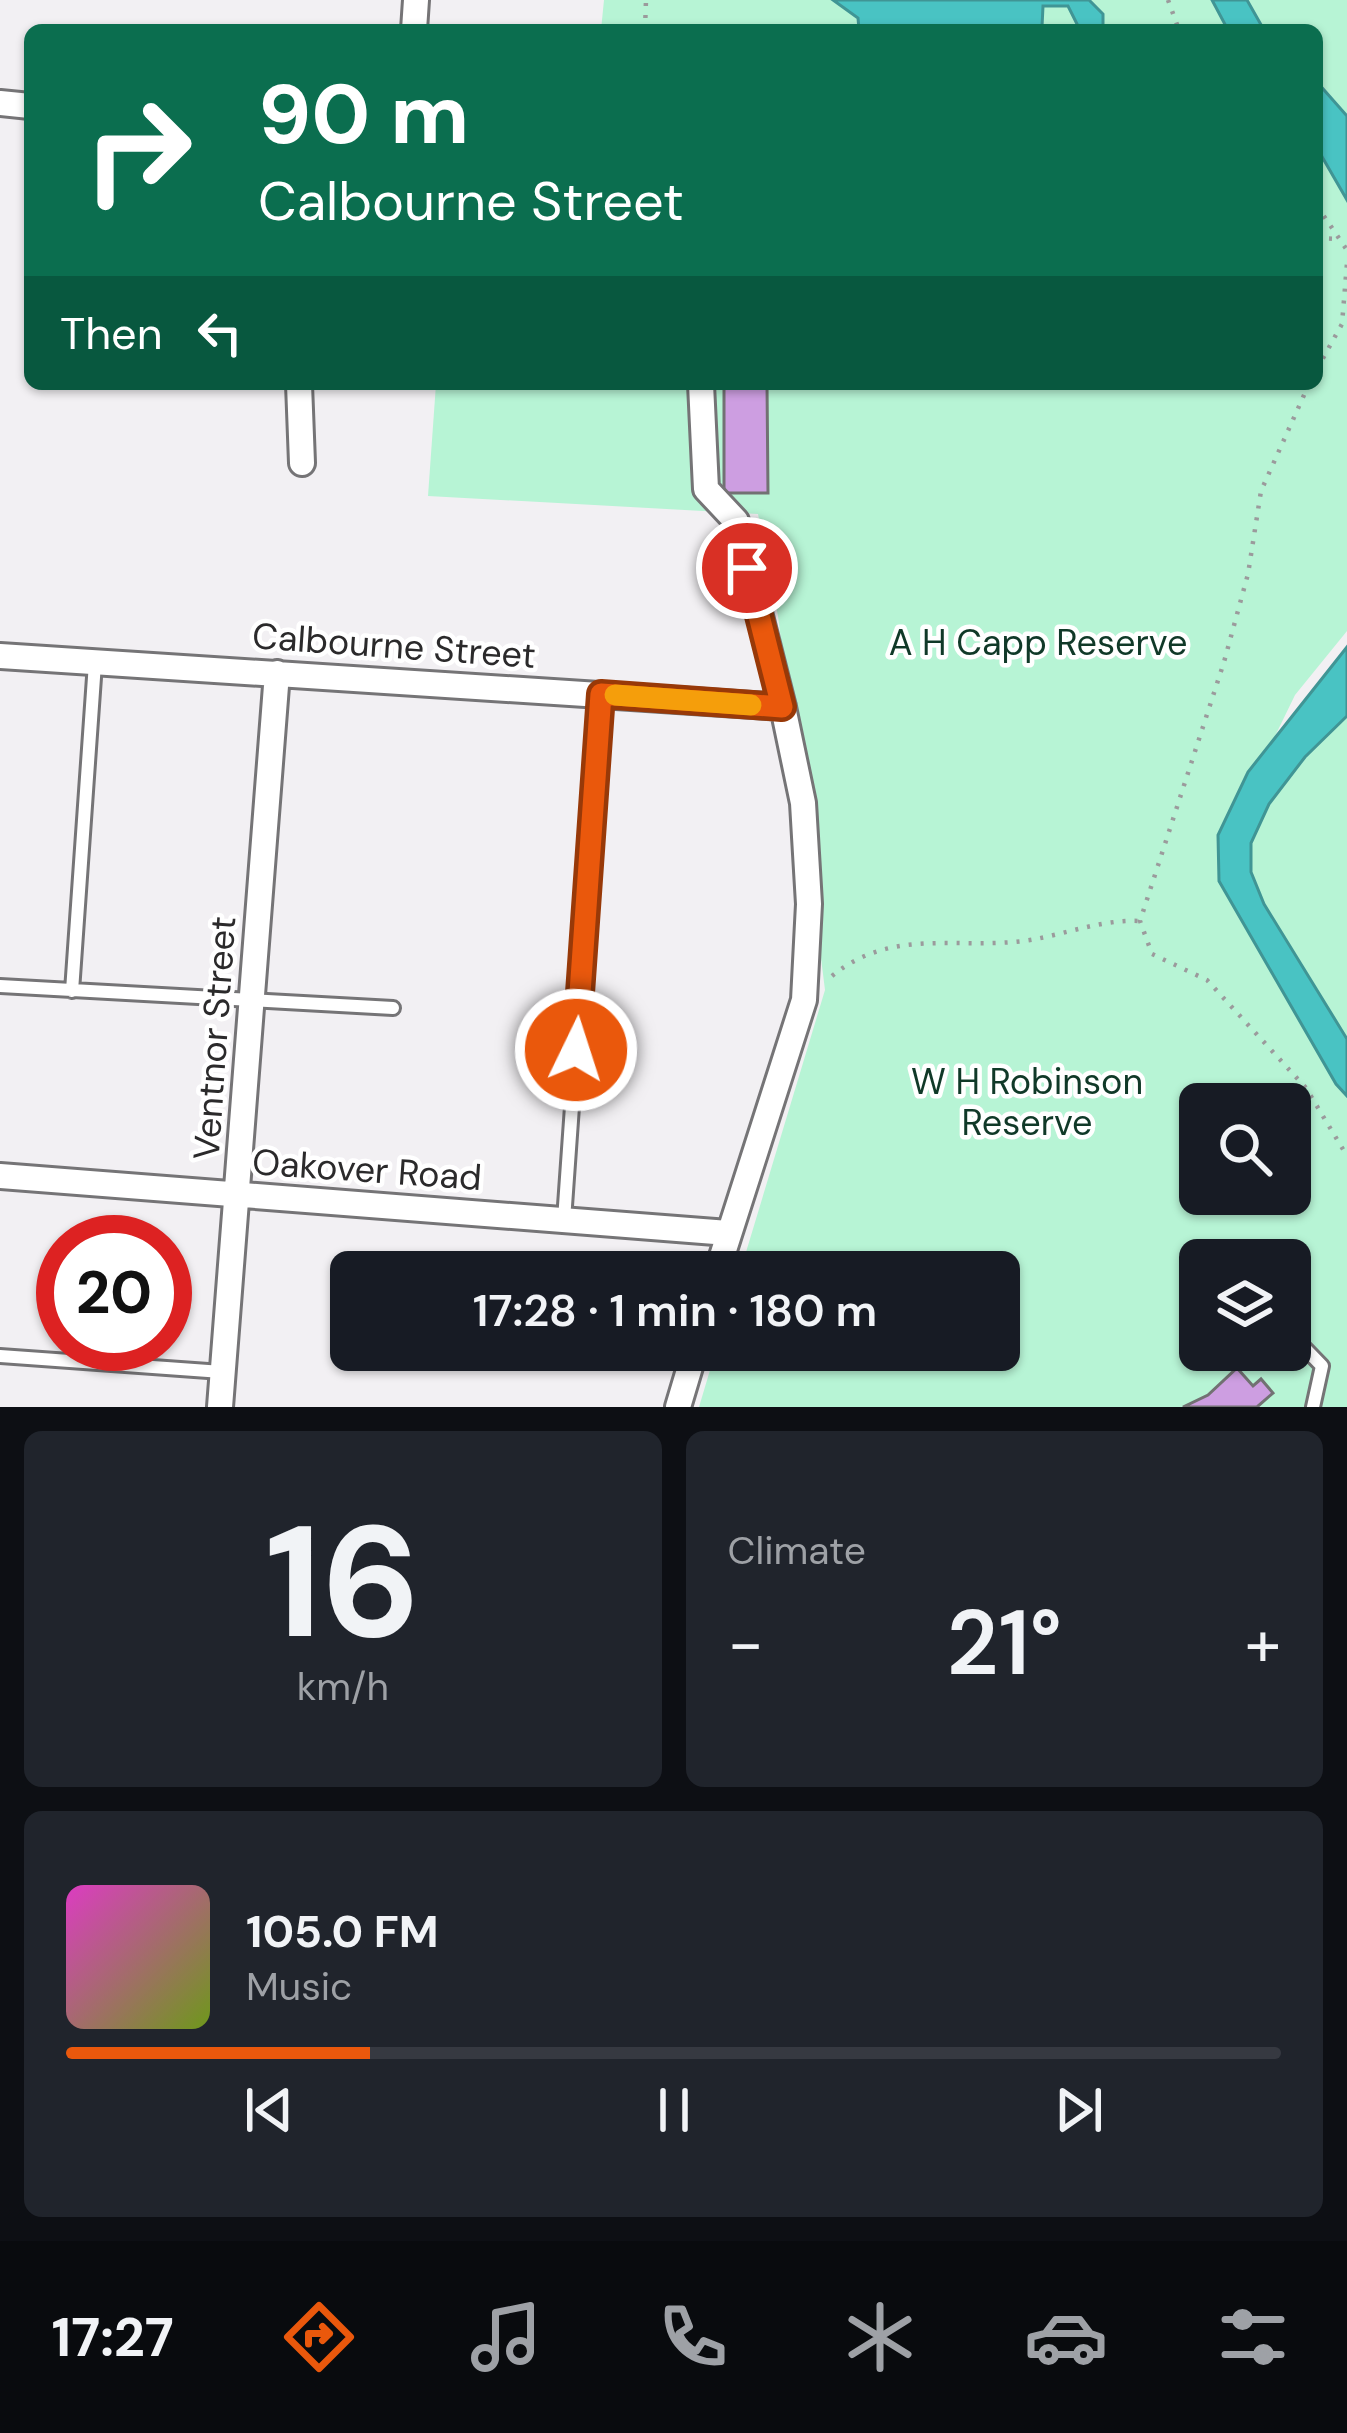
<!DOCTYPE html>
<html lang="en">
<head>
<meta charset="utf-8">
<style>
  body { margin:0; font-family:"DM Sans",sans-serif; background:#20242c; color:#f1f3f6; height:100vh; display:flex; flex-direction:column; font-size:45px; white-space:nowrap }
  * { box-sizing:border-box; margin:0 }
  p { font-size:39px; color:#9ea1a6 }
  .icon { flex:none; width:66px; height:66px; fill:none; stroke:currentColor; stroke-width:2; stroke-linecap:round; stroke-linejoin:round }
  .map { position:relative; height:1407px; overflow:hidden }
  .sheet { display:flex; flex-direction:column; gap:24px; padding:24px; background:#0d0f14; flex:1 }
  .sheet>* { flex:none }
  .top-card { position:absolute; left:24px; top:24px; width:1299px; height:366px; border-radius:18px; box-shadow:0 3px 9px #0004; background:#0b6e4f; color:#fff; overflow:hidden }
  .buttons { position:absolute; left:1179px; top:1083px; display:grid; gap:24px }
  .buttons a { display:grid; place-items:center; width:132px; height:132px; border-radius:18px; background:#171b24; box-shadow:0 3px 9px #0004; font-size:60px }
  .speed { position:absolute; left:36px; top:1215px; display:flex; gap:24px; font-size:60px; font-weight:700; text-align:center }
  .speed>* { display:grid; place-content:center; width:156px; height:156px; border-radius:50%; background:#171b24; box-shadow:0 3px 9px #0004; line-height:1 }
  .speed .limit { border:18px solid #d22; background:#fff; color:#111 }
  .pin { position:absolute; display:grid; place-items:center; width:102px; height:102px; color:#fff; margin:-51px; border:6px solid #fff; border-radius:50%; box-shadow:0 3px 12px #0007 }
  .me { position:absolute; width:132px; margin:-66px; rotate:4deg; stroke-linejoin:round; filter:drop-shadow(0 0 9px #0008) }
  .turn { display:flex; align-items:center; gap:42px; height:252px; padding:0 36px; font-size:54px }
  .turn .icon { width:156px; height:156px; stroke-width:2.5 }
  .turn b { display:block; font-size:84px; line-height:102px }
  .then { display:flex; align-items:center; height:114px; padding:0 36px; background:#0003; gap:24px; font-size:45px }
  .big { font-size:90px; font-weight:600; line-height:1.1 }
  .sheet .widget { flex:1; display:flex; flex-direction:column; justify-content:center; gap:18px; min-width:0; padding:0 42px; border-radius:18px; background:#20242c }
  .sheet .dial { align-items:center; gap:0 }
  .dial b { font-size:156px; line-height:1 }
  .song { display:flex; align-items:center; gap:36px }
  .cover { width:144px; height:144px; border-radius:18px; background:linear-gradient(135deg,hsl(310 70% 55%),hsl(80 70% 35%)) }
  .played { height:12px; border-radius:6px; background:linear-gradient(90deg,#ea580c 25%,#363941 25%) }
  .keys { display:flex; justify-content:space-around; direction:ltr }
  .heat { display:flex; justify-content:space-between; align-items:center; font-size:66px; direction:ltr }
  .sheet .tiles { flex:1; display:grid; gap:24px; grid-template-columns:1fr 1fr }
  .widget:last-child { grid-column:span 2 }
  .trip { position:absolute; left:330px; top:1251px; width:690px; height:120px; border-radius:18px; background:#171b24; box-shadow:0 3px 9px #0004; font-weight:600; line-height:120px; text-align:center }
  .menu { display:flex; height:192px; justify-content:space-around; align-items:center; background:#090b0e; color:#9ea1a6 }
  .menu .icon { width:84px; height:84px }
  .menu .current { color:#ea580c }
  .menu b { font-size:54px; color:#f1f3f6 }
  .map>svg:first-child { display:block }
  .green { fill:#b7f4d5; fill-rule:evenodd }
  .water { fill:#49c3c3; stroke:#409595; stroke-width:3 }
  .building { fill:#cd9ee1; stroke:#727173; stroke-width:3 }
  .lines { fill:none; stroke-linecap:round; stroke-linejoin:round }
  .lane-casing { stroke:#757476; stroke-width:18 }
  .street-casing { stroke:#757476; stroke-width:30 }
  .path { stroke:#9b9a9c; stroke-width:4.5; stroke-dasharray:3 9; stroke-linecap:butt }
  .lane { stroke:#fff; stroke-width:12 }
  .street { stroke:#fff; stroke-width:24 }
  .route-casing { stroke:#983908; stroke-width:30 }
  .route { stroke:#ea580c; stroke-width:21 }
  .slow { stroke:#f59e0b; stroke-width:21 }
  .labels { text-anchor:middle; stroke-width:9; stroke-linejoin:round; paint-order:stroke }
  .park-label { font-size:36px; fill:#103928; stroke:#fff }
  .street-label { font-size:36px; fill:#2b2a2b; stroke:#fff }
</style>
</head>
<body>
<div class="map">
<svg width="1347" height="1407" viewBox="0 0 1347 1407">
  <rect width="100%" height="100%" fill="#f2f0f3"/>
  <path class="green" d="M604,0H1347V631L1295,695L1241,806L1347,659V1407H699L716,1350H999V1272H740L825,990L778,616L758,514L428,496L436,384H1317V30H601ZM1200,1104H1290V1194H1200ZM1200,1260H1290V1350H1200Z"/>
  <path class="water" d="M833,0H1089L1103,14V30H1080L1068,6H1043L1042,27L1027,30H859L858,18Z
    M1212,0H1247L1264,30H1228Z
    M1317,82L1347,116V200L1317,148Z
    M1347,647V716L1305,757L1269,804L1251,843V872L1264,904L1347,1039V1096L1336,1084L1219,881L1218,835L1248,772Z"/>
  <path class="building" d="M724,384H767L768,493H724Z
    M1237,1368L1253,1386L1261,1379L1273,1393L1257,1407H1183L1208,1395Z"/>
  <g class="lines">
    <g class="lane-casing">
      <path id="lane" d="M0,986L393,1008
        M72,991L95,663
        M564,1220L601,695
        M1290,1333L1322,1366L1313,1407
        M0,1356L222,1372"/>
    </g>
    <g class="street-casing">
      <path id="street" d="M414,30L416,0
        M0,103L30,106
        M299,384L302,463
        M701,384L706,489L736,521L783,707L803,803L809,904L804,1000L717,1272
        M0,656L783,707
        M0,1176L728,1233
        M220,1407L277,673
        M678,1407L695,1350"/>
    </g>
    <path class="path" d="M1168,0L1179,30
      M645,30L646,0
      M1317,206L1347,250
      M1317,238L1340,239
      M1317,369L1342,324L1347,263
      M1309,384L1261,491L1248,574L1224,662L1140,921L1152,954L1207,980L1306,1088L1347,1156
      M832,976C893,926 960,951 1030,940C1066,934 1103,919 1140,921"/>
    <use href="#lane" class="lane"/>
    <use href="#street" class="street"/>
  </g>
  <g class="lines">
    <g class="route-casing">
      <path id="route" d="M576,1050L601,694L782,707L747,568"/>
    </g>
    <use href="#route" class="route"/>
    <path class="slow" d="M615,695L751,705"/>
  </g>
  <g class="labels">
    <g class="park-label">
      <text x="1038" y="655">A H Capp Reserve</text>
      <text x="1027" y="1094">W H Robinson<tspan x="1027" dy="41">Reserve</tspan></text>
    </g>
    <g class="street-label">
      <text transform="translate(394 645) rotate(4)" y="13">Calbourne Street</text>
      <text transform="translate(214 1038) rotate(-86)" y="13">Ventnor Street</text>
      <text transform="translate(367 1169) rotate(4)" y="13">Oakover Road</text>
    </g>
  </g>
</svg>
<div class="buttons">
<a><svg class="icon" aria-label="search" viewBox="0 0 24 24"><circle cx="10" cy="10" r="6"/><path d="M15 15l6 6"/></svg></a>
<a><svg class="icon" aria-label="layers" viewBox="0 0 24 24"><path d="M12 4l9 5-9 5-9-5zM3 14l9 5 9-5"/></svg></a>
</div>
<div class="speed"><div class="limit">20</div></div>
<div class="pin" style="left:747px;top:568px;background:#d93025"><svg class="icon" aria-label="arrive" viewBox="0 0 24 24"><path d="M6 21V4h12l-3 4 3 4H6"/></svg></div>
<svg class="me" style="left:576px;top:1050px" viewBox="-20 -20 40 40"><circle r="17" fill="#ea580c" stroke="#fff" stroke-width="3"/><path d="M0-11L8 9 0 5-8 9z" fill="#fff"/></svg>
<div class="trip">17:28 · 1 min · 180 m</div>
<div class="top-card">
<div class="turn"><svg class="icon" aria-label="right" viewBox="0 0 24 24"><path d="M7 20v-9h11M14 6l5 5-5 5"/></svg><div><b>90 m</b>Calbourne Street</div></div>
<div class="then">Then<svg class="icon" aria-label="left" viewBox="0 0 24 24"><path d="M17 20v-9H6M10 6l-5 5 5 5"/></svg></div>
</div>
</div>
<section class="sheet">
<div class="tiles">
<div class="widget dial"><b>16</b><p>km/h</p></div>
<div class="widget"><p>Climate</p>
<div class="heat"><a>−</a><b class="big">21°</b><a>+</a></div>
</div>
<div class="widget">
<div class="song"><i class="cover"></i><div><b>105.0 FM</b><p>Music</p></div></div>
<div class="played"></div>
<div class="keys"><svg class="icon" aria-label="previous" viewBox="0 0 24 24"><path d="M18 5L8 12l10 7zM5 5v14"/></svg><svg class="icon" aria-label="pause" viewBox="0 0 24 24"><path d="M8 5v14M16 5v14"/></svg><svg class="icon" aria-label="next" viewBox="0 0 24 24"><path d="M6 5l10 7-10 7zM19 5v14"/></svg></div>
</div>
</div>
</section>
<nav class="menu">
<b>17:27</b>
<svg class="icon current" aria-label="directions" viewBox="0 0 24 24"><path d="M12 3l9 9-9 9-9-9zM9 14v-3h6M13 9l2 2-2 2"/></svg>
<svg class="icon" aria-label="music" viewBox="0 0 24 24"><path d="M9 18V5l10-2v13"/><circle cx="6" cy="18" r="3"/><circle cx="16" cy="16" r="3"/></svg>
<svg class="icon" aria-label="phone" viewBox="0 0 24 24"><path d="M5 4h4l2 5-3 2q2 4 5 5l2-3 5 2v4C11 20 4 13 5 4z"/></svg>
<svg class="icon" aria-label="climate" viewBox="0 0 24 24"><path d="M12 3v18M4 7l16 10M4 17L20 7"/></svg>
<svg class="icon" aria-label="car" viewBox="0 0 24 24"><path d="M5 17H2v-5l4-1 3-4h7l3 4 3 1v5h-3M9 17h6M6 11h13"/><circle cx="7" cy="17" r="2"/><circle cx="17" cy="17" r="2"/></svg>
<svg class="icon" aria-label="filters" viewBox="0 0 24 24"><path d="M4 7h16M4 17h16"/><circle cx="9" cy="7" r="2"/><circle cx="15" cy="17" r="2"/></svg>
</nav>
</body>
</html>
